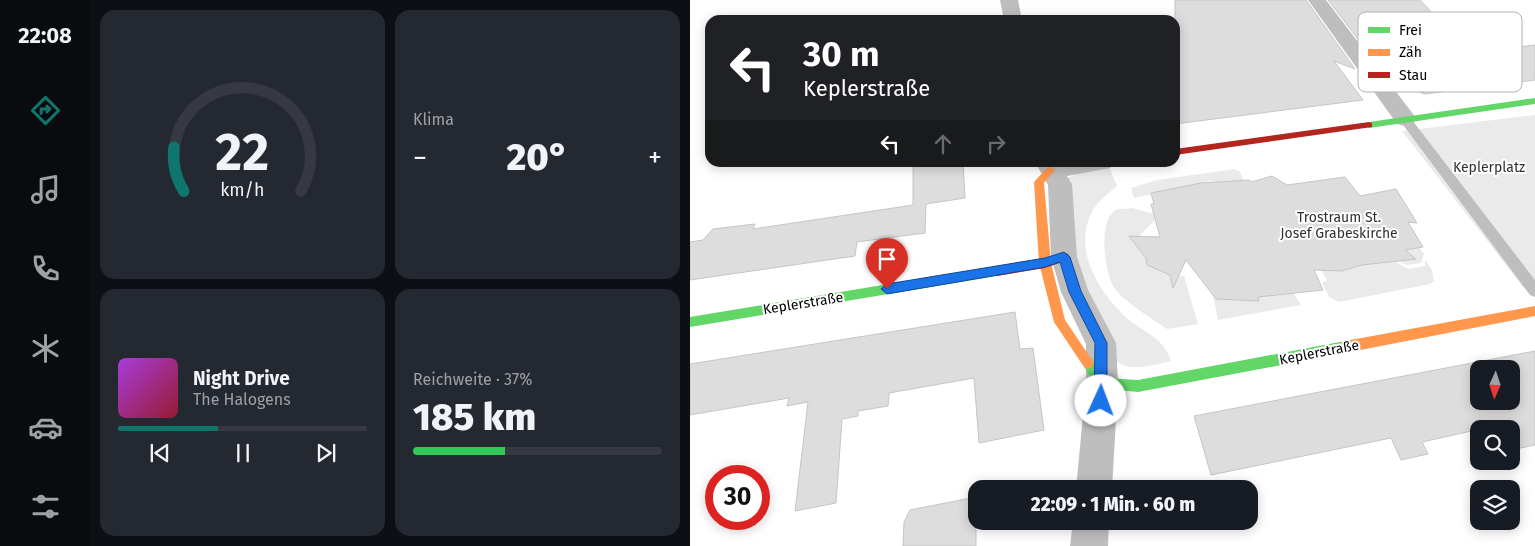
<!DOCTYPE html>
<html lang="de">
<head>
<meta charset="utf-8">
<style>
  body { margin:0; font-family:"Fira Sans",sans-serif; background:#242831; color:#f1f3f6; height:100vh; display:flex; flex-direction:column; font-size:19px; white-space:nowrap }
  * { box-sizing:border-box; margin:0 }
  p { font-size:16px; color:#9ea1a6 }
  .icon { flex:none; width:28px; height:28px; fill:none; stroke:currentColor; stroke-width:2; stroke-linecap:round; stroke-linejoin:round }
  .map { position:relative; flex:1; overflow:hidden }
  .details { display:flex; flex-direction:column; gap:10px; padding:10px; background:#0d0f14; width:600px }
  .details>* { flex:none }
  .hud { position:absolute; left:15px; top:15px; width:475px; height:152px; border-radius:15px; box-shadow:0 2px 12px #0003; background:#202124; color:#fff; overflow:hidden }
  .needle { width:32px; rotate:183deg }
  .buttons { position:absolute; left:780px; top:360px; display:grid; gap:10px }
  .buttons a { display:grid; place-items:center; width:50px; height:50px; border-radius:10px; background:#171b24; box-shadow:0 2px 12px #0003; font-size:25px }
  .speed { position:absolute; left:15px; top:465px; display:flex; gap:10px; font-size:25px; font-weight:700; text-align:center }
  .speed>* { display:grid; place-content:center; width:65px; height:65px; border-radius:50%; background:#171b24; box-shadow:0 2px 12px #0003; line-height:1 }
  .speed .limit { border:8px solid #d22; background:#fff; color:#111 }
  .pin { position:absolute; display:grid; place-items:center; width:42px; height:42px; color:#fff; margin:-51px -21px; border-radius:50% 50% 50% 0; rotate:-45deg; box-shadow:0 0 5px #0007 }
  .pin .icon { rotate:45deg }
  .me { position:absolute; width:55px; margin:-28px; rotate:2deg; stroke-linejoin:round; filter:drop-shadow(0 0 4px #0008) }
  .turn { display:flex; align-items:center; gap:18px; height:105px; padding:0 15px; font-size:22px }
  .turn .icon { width:65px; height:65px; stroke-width:2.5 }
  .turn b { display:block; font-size:35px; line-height:42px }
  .lanes { display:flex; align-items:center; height:48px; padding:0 15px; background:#0003; justify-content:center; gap:25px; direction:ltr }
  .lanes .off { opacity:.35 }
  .big { font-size:38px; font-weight:800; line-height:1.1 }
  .details .card { flex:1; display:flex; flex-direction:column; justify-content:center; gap:8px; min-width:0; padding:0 18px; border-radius:15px; background:#242831 }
  .details .dial { align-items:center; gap:0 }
  .dial svg { height:130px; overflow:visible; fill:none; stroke:#363941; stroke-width:7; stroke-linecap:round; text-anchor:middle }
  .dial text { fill:#f1f3f6; stroke:none }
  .song { display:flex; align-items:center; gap:15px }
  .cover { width:60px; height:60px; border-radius:8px; background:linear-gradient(135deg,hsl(280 70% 55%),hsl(350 70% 35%)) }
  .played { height:5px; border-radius:2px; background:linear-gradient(90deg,#0f766e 40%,#363941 40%) }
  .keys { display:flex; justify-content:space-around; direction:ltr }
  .heat { display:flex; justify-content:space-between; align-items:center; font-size:28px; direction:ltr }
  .charge { height:8px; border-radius:4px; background:linear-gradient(90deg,#34c759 37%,#363941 0) }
  .details .tiles { flex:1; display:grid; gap:10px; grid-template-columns:repeat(2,1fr) }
  .trip { position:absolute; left:278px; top:480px; width:290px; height:50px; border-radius:15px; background:#171b24; box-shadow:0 2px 12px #0003; font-weight:800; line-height:50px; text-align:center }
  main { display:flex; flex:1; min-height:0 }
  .menu { display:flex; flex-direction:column; width:90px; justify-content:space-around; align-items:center; background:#090b0e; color:#9ea1a6 }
  .menu .icon { width:35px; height:35px }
  .menu .current { color:#0f766e }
  .menu b { font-size:22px; color:#f1f3f6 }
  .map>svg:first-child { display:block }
  .green { fill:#eaeaea }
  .building { fill:#ddd; stroke:#c5c5c5; fill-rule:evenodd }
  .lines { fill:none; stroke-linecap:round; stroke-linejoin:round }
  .lane { fill:#bebebe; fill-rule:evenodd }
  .street { fill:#bebebe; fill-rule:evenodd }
  .fast { fill:#63d668; fill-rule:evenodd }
  .slow { fill:#ff974d; fill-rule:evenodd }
  .jam { fill:#b3261e; fill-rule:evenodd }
  .route { fill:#1a73e8; stroke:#114b97 }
  .labels { text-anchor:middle; stroke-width:4; stroke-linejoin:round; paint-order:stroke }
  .park-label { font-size:14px; fill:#303030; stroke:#fff }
  .street-label { font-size:14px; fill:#000; stroke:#fff }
  .key { fill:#fff; stroke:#b2b2b2; stroke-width:1 }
  .key-label { font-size:14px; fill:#000 }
</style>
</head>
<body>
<main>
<nav class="menu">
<b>22:08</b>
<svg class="icon current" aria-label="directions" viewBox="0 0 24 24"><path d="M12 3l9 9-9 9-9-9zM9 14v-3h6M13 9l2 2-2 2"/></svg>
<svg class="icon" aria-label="music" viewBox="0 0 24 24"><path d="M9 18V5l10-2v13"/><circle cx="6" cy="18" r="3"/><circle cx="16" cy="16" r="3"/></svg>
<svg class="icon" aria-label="phone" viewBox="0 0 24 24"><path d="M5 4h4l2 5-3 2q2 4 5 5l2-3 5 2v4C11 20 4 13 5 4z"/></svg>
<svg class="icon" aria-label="climate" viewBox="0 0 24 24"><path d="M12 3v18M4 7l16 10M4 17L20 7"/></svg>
<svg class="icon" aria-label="car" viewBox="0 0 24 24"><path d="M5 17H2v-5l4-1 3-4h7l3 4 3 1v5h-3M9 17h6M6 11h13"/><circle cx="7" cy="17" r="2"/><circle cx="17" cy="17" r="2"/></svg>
<svg class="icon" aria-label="filters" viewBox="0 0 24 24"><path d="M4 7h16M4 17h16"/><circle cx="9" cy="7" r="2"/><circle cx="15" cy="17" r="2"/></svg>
</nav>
<section class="details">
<div class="tiles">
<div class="card dial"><svg viewBox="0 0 100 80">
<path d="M14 69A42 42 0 1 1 86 69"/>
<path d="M14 69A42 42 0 0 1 8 42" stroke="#0f766e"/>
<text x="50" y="56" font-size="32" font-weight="700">22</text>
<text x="50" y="72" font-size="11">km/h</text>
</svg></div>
<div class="card"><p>Klima</p>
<div class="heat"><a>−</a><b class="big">20°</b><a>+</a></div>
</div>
<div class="card">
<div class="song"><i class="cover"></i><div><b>Night Drive</b><p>The Halogens</p></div></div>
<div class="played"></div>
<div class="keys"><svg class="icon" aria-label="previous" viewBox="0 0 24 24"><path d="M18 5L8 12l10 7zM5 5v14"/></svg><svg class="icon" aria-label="pause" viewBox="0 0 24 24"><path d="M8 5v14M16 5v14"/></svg><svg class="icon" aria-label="next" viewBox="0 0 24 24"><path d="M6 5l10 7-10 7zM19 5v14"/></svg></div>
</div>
<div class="card"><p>Reichweite · 37%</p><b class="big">185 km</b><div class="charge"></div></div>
</div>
</section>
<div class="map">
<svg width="845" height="546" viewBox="0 0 845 546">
  <rect width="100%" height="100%" fill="#fff"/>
  <path class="green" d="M845,115V285L833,287L712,131Z
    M419,167L427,186C418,194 406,202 401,214C383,252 410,294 438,319C455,333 474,338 481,361C461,365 436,375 421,356L389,284L378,178L396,170Z
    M545,169L550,172L554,181L535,183L520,181L444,198L441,188L467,180Z
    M671,199L729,247L734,254L731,263L717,265L696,256L718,269L735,266V260L742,270L744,281L740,284L649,302L639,297L632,283L637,280L628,265Z
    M442,208L464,214L465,220L450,235L452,246L485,275L494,276L508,324L477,329C463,319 432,301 423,286C415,271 407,220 426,210C430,208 437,209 442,208Z
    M603,292L611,305L528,320L523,295Z"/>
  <path class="building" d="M485,0H616L665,69L644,61L673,100L485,124Z
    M638,0H730L780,53L845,45V80L735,94L701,82Z
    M223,162H273L275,198L236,204L235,233L167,242L165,256L0,280V242L13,240L23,229L65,224L63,229L223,205Z
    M582,176L597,185L655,177L670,196L706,189L727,223L718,222L733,247L715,250L726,259L672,265L651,271L624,270L633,290L568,297L569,301L526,299L496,260L483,288L480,275L457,265L456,258L439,236L470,237L461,204H464L461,193L511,183L559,180L561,182Z
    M325,312L330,349L343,348L354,430L289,443L284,378L199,393L198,406L168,411V416L152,419L146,503L105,511L118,402L97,406L99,398L0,415V364Z
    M845,351V445L821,450V429H789V435L786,430L732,442L738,454L711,460L701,438L521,475L504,416ZM789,369H821V401H789Z
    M286,497V546H213L214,522L220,510Z"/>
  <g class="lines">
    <path class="lane" d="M715,115L719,116L845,280V297L840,295L711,122V116Z"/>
    <path class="street" d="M310,0H328L332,20H314Z
      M618,0H636L723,114L726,119L723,124L715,126L707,124Z
      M345,162H423L420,168L377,176L382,184L387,257L398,290L426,343L428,384L422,489H386L396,384V344L371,292L361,257L358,185Z
      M383,521H419L418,546H380Z"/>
    <path class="fast" d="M845,98V104L679,128L674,125L679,122Z
      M307,266L311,268L313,271L311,274L307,276L0,327V317Z
      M655,341L659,343L661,347L659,351L655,353L448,392L407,388L392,363L394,359L398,357L402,359L415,378L448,380Z"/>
    <path class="slow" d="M360,167L365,170L354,183L361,263L375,320L404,363L402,367L398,369L394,367L364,322L349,263L344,182L357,168Z
      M845,306V316L655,353L651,351L649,347L651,343L655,341Z"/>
    <path class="jam" d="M679,122L682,123V127L485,155V149Z
      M374,253L378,254L380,257L378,260L355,268L307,276L303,274L301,271L303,268L307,266L355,258Z"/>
  </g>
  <path class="route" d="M374,252L380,257L391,291L417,343V401L415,406L411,407L406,406L404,401L405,343L379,292L370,262L355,267L197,294L191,289L197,284L355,258Z"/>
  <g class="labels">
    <g class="park-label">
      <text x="799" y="172">Keplerplatz</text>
      <text x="649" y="222">Trostraum St.<tspan x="649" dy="16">Josef Grabeskirche</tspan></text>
    </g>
    <g class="street-label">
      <text transform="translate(113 303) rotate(-9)" y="5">Keplerstraße</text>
      <text transform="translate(629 352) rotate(-11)" y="5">Keplerstraße</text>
    </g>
  </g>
  <rect x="668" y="12" width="164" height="80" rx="8" class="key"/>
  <rect x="678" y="27" width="22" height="6" fill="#63d668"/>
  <rect x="678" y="49" width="22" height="7" fill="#ff974d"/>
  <rect x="678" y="72" width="22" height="6" fill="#b3261e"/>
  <g class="key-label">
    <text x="709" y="35">Frei</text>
    <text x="709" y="57">Zäh</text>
    <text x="709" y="80">Stau</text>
  </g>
</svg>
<div class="buttons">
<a><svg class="needle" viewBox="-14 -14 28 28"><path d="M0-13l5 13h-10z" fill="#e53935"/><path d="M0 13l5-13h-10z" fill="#9ea1a6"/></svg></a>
<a><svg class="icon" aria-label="search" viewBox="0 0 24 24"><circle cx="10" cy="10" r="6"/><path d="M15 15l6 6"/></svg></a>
<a><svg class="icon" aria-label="layers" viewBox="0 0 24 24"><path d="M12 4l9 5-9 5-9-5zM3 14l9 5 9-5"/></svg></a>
</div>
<div class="speed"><div class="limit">30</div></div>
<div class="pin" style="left:197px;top:289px;background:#d93025"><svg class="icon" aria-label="arrive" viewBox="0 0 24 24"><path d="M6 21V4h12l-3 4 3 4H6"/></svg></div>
<svg class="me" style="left:411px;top:401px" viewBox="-20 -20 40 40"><circle r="19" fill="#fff"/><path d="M0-13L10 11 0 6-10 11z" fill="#1a73e8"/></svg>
<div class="trip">22:09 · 1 Min. · 60 m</div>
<div class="hud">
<div class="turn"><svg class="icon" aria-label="left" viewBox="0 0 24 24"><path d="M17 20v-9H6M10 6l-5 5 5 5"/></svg><div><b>30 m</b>Keplerstraße</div></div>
<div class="lanes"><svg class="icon" aria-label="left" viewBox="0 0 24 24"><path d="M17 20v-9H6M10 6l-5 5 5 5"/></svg><svg class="icon off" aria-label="ahead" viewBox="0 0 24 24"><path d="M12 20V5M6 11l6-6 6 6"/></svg><svg class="icon off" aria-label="right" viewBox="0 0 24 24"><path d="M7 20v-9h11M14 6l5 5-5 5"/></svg></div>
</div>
</div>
</main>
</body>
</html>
